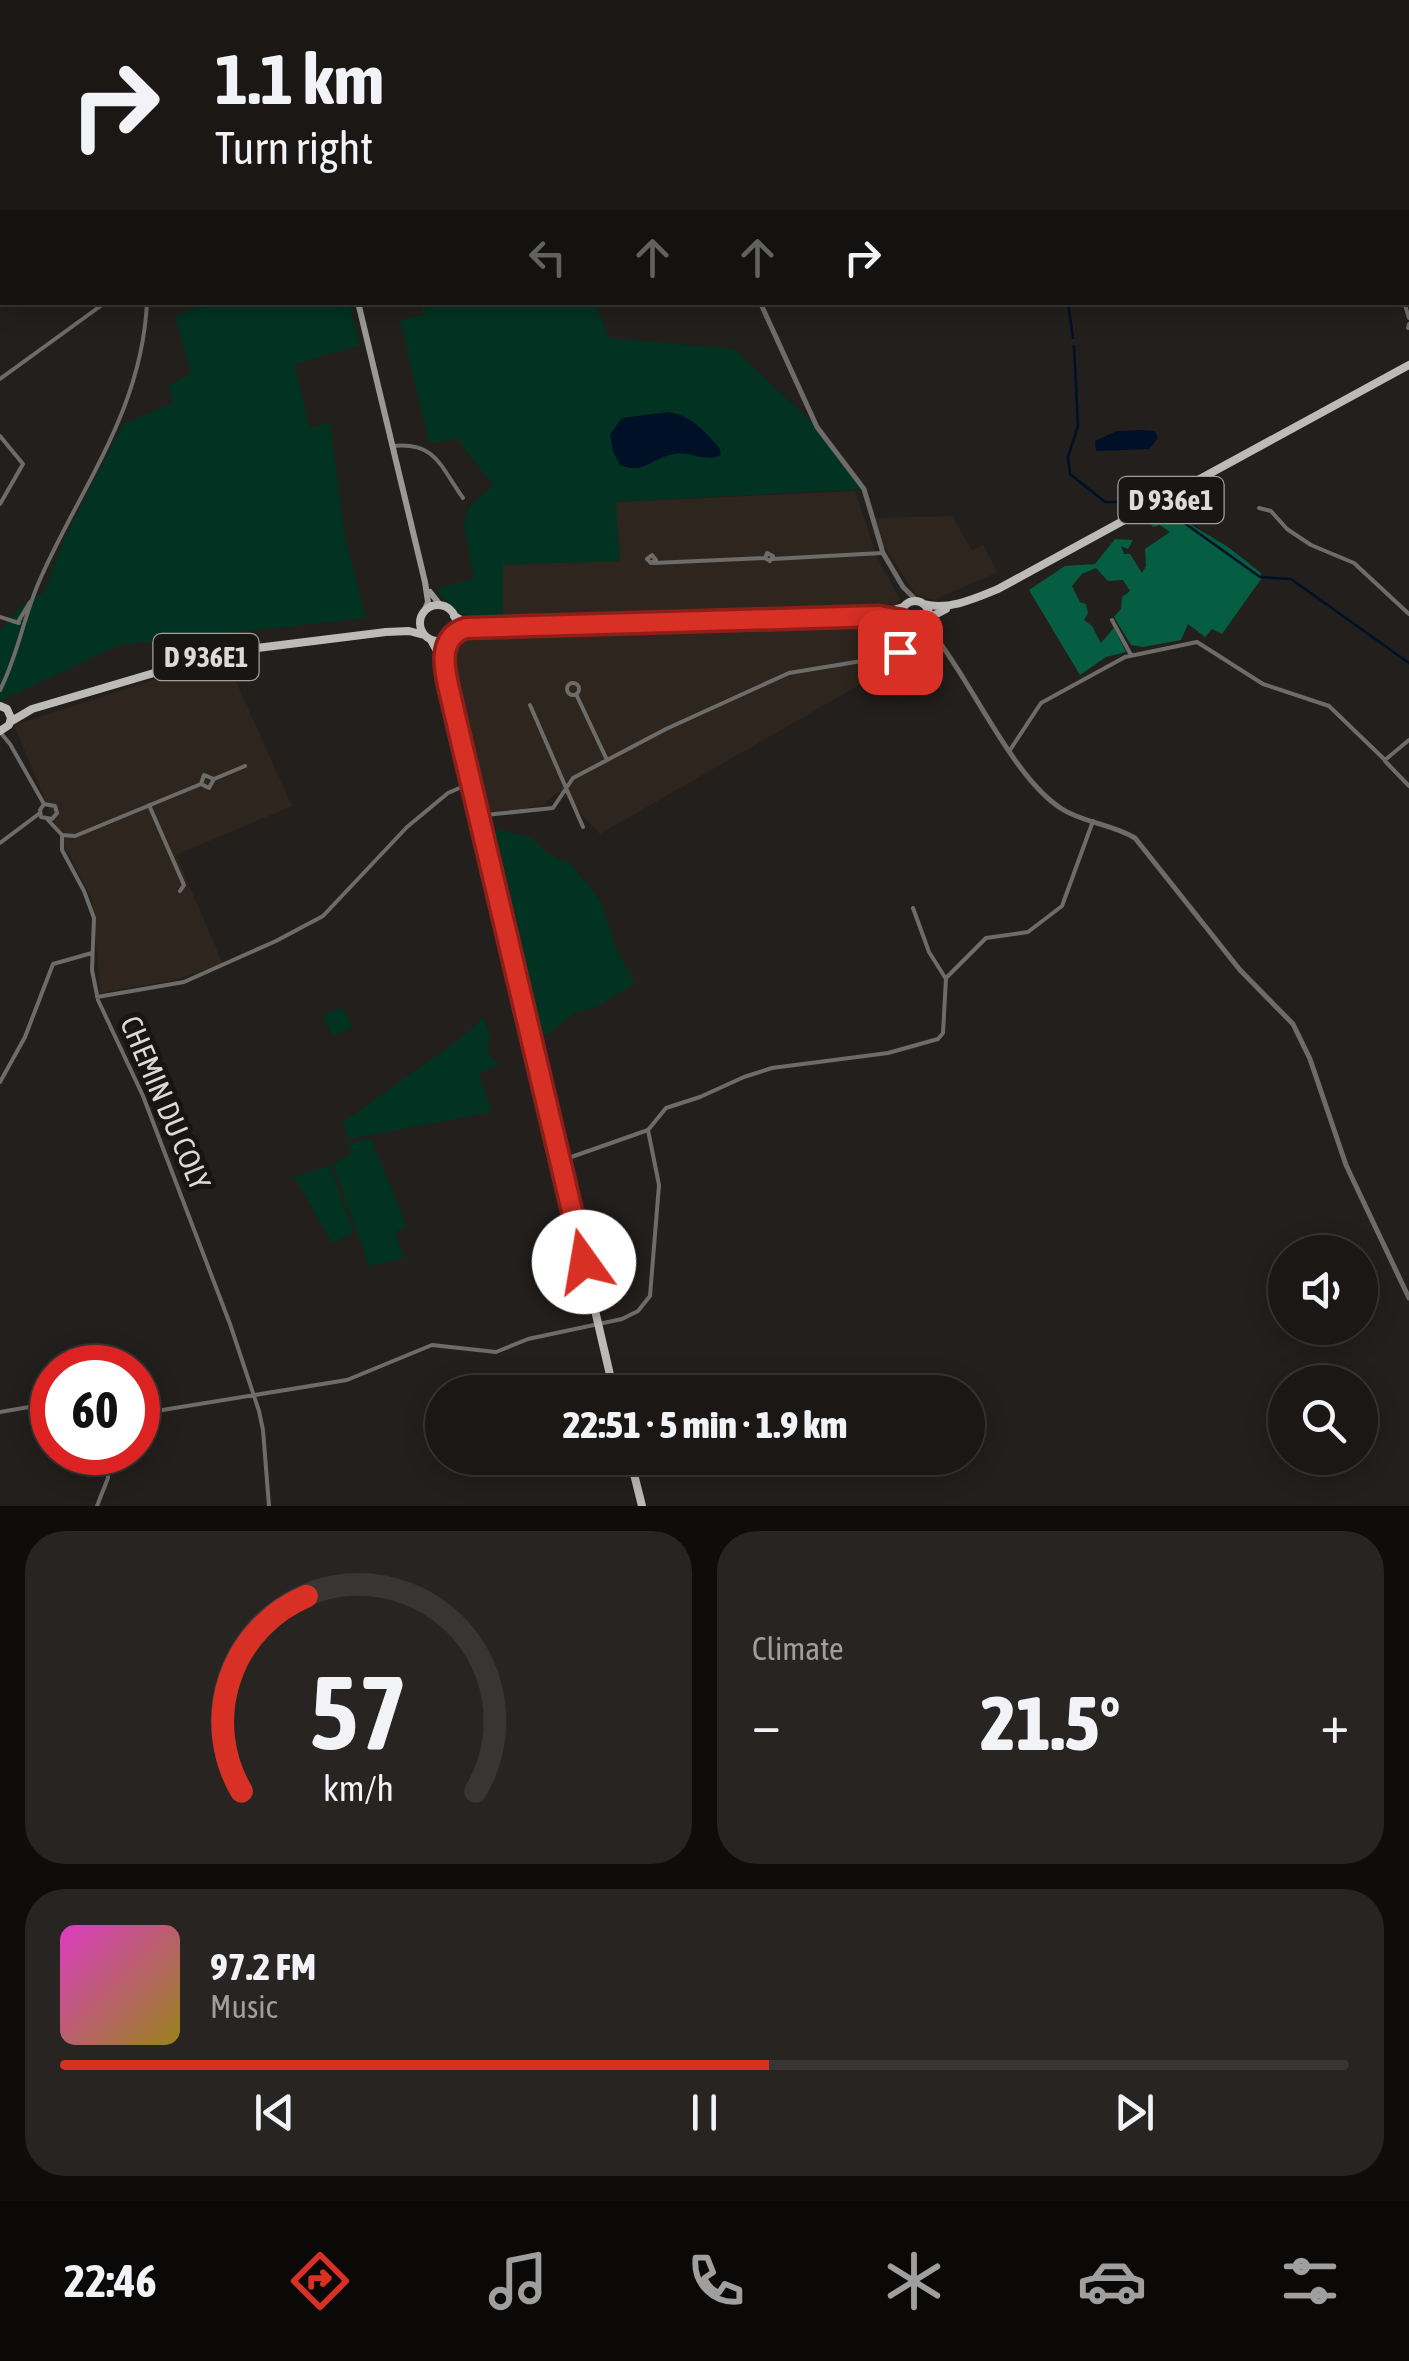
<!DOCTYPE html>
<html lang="en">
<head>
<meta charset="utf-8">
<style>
  body { margin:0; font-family:"Asap Condensed",sans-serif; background:#272422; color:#f1f3f6; height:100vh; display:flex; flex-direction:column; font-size:38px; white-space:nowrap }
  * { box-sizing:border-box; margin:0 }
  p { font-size:32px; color:#9f9fa0 }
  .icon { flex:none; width:55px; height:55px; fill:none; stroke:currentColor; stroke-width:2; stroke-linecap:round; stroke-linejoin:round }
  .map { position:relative; height:1506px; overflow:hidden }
  .side { display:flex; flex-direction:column; gap:25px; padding:25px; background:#0e0d0c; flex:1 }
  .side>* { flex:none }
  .top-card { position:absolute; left:0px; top:0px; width:1410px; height:305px; box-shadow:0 5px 25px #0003,0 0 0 2px #383634; background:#1a1715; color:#f1f3f6; overflow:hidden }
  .fabs { position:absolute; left:1268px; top:1235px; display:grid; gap:20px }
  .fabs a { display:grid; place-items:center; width:110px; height:110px; border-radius:50%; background:#1a1715; box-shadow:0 5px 25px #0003,0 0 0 2px #383634; font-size:50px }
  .speed { position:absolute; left:30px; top:1345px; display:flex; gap:20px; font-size:50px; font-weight:700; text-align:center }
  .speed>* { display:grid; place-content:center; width:130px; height:130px; border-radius:50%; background:#1a1715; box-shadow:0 5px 25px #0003,0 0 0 2px #383634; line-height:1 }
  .speed .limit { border:15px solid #d22; background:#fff; color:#111 }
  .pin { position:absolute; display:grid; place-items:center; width:85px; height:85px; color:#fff; margin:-42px; border-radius:20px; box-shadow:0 5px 15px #0006 }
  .me { position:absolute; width:110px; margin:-55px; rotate:347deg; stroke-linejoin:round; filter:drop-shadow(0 0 8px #0008) }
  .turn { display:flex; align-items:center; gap:35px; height:210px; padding:0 50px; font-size:45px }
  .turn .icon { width:130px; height:130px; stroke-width:2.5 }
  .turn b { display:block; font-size:70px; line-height:85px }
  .lanes { display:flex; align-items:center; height:95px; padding:0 50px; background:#0003; justify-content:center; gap:50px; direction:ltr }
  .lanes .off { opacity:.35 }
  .big { font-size:75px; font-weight:800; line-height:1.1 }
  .side .tile { flex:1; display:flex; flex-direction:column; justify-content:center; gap:15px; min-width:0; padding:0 35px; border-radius:40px; background:#272422 }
  .side .dial { align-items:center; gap:0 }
  .dial svg { height:260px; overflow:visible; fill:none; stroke:#383634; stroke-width:7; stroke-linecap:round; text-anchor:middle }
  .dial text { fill:#f1f3f6; stroke:none }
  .song { display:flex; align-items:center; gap:30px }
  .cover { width:120px; height:120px; border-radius:15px; background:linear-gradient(135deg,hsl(310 70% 55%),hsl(50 70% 35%)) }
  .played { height:10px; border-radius:5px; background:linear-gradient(90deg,#d93025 55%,#383634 55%) }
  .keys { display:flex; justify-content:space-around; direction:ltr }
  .heat { display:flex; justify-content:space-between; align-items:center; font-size:55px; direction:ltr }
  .side .tiles { flex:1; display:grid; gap:25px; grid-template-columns:1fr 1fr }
  .tile:last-child { grid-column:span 2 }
  .trip { position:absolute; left:425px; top:1375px; width:560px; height:100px; border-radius:50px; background:#1a1715; box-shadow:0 5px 25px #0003,0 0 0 2px #383634; font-weight:800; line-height:100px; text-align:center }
  .tab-bar { display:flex; height:160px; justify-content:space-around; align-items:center; background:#0a0908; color:#9f9fa0 }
  .tab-bar .icon { width:70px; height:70px }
  .tab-bar .current { color:#d93025 }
  .tab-bar b { font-size:45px; color:#f1f3f6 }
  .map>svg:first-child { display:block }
  .built { fill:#2e261e }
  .green { fill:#023322 }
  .forest { fill:#065e42 }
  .water { fill:#001027 }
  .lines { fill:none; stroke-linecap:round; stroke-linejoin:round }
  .stream { stroke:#001027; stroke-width:2.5 }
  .minor { stroke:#6d6c6a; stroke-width:4 }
  .tertiary { stroke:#6d6c6a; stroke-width:5 }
  .secondary { stroke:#9a9995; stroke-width:6 }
  .primary { stroke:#bdbbb7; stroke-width:8 }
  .route-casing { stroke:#8d1f18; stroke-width:25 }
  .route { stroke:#d93025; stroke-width:18 }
  .labels { text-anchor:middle; stroke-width:10; stroke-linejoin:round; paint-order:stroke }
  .shield { fill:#191513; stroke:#a2a09e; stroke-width:2.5 }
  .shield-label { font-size:28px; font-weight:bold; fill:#dddbd9 }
  .street-label { font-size:30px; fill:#dddbd9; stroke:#191513 }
</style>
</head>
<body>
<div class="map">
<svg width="1409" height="1506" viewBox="0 0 1409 1506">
  <rect width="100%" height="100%" fill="#221f1c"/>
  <path class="built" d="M911,0H1089L1093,2H913Z
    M855,491L878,560L900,599L896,606L503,621L502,565L619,560L615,502Z
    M952,516L972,550L983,545L998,572L934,600L915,594L879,538L875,518Z
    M894,620L899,628L894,665L600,834L559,791L543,805L483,816L451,664V643L459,634Z
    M225,657L292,806L176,855L223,964L175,980L100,993L93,901L65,848L14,725Z"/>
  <path class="green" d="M208,303H349L360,345L295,364L309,427L330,423L345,536L366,618L119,645L0,701V631L21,606L44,592L64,539L123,424L173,403L168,386L191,373L175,317Z
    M420,303H595L609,338L734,349L817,427L864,489L616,502L620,561L503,565V621L457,613L436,590L474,578L464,524L469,507L493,485L457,439L429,443L400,320L424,315Z
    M494,829L531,837L547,853L572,865L600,900L616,948L635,983L598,1006L573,1014L545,1036H538L490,830Z
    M342,1007L352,1027L333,1036L323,1016Z
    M483,1017L490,1035L488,1053L499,1065L479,1073L492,1112L349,1139L342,1123L461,1038Z
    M371,1138L407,1227L395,1232L404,1258L369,1266L333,1164L351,1154L348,1144Z
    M330,1166L354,1233L332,1243L294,1177Z"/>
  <path class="forest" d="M1163,508L1228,547L1261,573V579L1222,634L1212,629L1205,637L1188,624L1181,640L1143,647L1131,645L1114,617L1121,609L1122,597L1130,591L1123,580L1108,581L1096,568L1082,574L1072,586L1080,602L1086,604L1088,613L1084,620L1092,626L1101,643L1114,628L1126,652L1106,657L1080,675L1029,590L1065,566L1095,564L1115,539L1133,540L1128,549L1121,546L1124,554H1130L1142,573L1146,566L1145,549L1170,532L1160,525L1153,527L1146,517Z"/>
  <path class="water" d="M669,412C692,416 706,432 720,449L721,455C704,463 692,451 674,454C651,458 645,475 620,465L613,451L610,434L622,418Z
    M1141,430L1155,431L1158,438L1149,449L1096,451L1095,441L1117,431Z"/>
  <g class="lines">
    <path class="stream" d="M896,0L897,2
      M1068,302L1073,338
      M1074,346L1078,426L1068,457L1070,474L1105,502H1134
      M1165,518L1170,520L1176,517L1260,577L1291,579L1409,663"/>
    <path class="minor" d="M1316,0L1317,2
      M36,2L43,0
      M104,2V0
      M771,2L777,0
      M0,16L2,15
      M0,69L2,72
      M0,82L2,79
      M0,230L2,232
      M0,269L2,267
      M1408,299L1409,297
      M1404,302L1409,318
      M1408,328L1409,324
      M0,379L106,302
      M0,436L23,464L0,504
      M393,446C436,442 440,466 463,498
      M1259,508L1271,511L1287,529L1311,545L1354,563L1409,614
      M767,553L773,556L770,561L765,558Z
      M652,555L656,560L651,563L647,559Z
      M772,559L882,553
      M654,563L765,558
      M0,617L19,623
      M1112,620L1131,655
      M18,622L30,602
      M898,651L905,654L934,648
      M567 689a6 6 0 1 1 12 0a6 6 0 1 1-12 0Z
      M0,690C19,653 24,613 42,575C84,482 142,409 147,302
      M576,694L607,760
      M530,705L583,827
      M0,732L10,744L44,804L55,806L57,813L52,819L41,817L40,810L44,804
      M1010,750L1041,703L1125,657L1197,642L1263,684L1329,706L1385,760L1409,740
      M1385,761L1409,786
      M214,779L245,766
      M149,805L184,885L180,891
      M485,815L553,808L573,778L666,729L789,673L892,656L917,628
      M48,820L62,835V850L84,891L94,918L92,970L98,1000L143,1096L230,1324L259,1411L263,1430L269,1506
      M62,835L75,836L201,784L209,788L214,779L204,775L201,784
      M0,843L40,813
      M913,908L929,952L946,979
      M97,997L184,982L276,941L323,916L407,827L448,793L471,783
      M0,1082L25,1037L53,964L92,953
      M560,1161L648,1130L666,1108L700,1097L744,1077L772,1068L888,1053L938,1039L943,1033L946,978L986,938L1028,932L1062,906L1093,821
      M0,1412L52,1403
      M138,1414L347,1380L432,1345L496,1352L528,1339L622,1319L638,1311L650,1296L659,1185L648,1130
      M97,1506L108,1478L106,1452"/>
    <path class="tertiary" d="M563,0L565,2
      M760,302L817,427L864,489L883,553L903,587L917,601
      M928,619L937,639C973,685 1014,779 1062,809C1084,823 1112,824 1135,838L1240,970L1293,1024L1310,1059L1346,1165L1409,1298
      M918,628L934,637"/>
    <path class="secondary" d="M287,0V2
      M1075,0L1079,2
      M1408,203L1409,204
      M358,302L425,582L428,602L424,612
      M430,592L441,606"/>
    <path class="primary" d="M901 615a14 14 0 1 1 28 0a14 14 0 1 1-28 0Z
      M924,604C948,611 976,598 998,589L1409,365
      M420 623a18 18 0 1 1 36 0a18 18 0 1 1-36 0Z
      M454,616L467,623L506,626L888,612L903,607
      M882,616L902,620
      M929,618L946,609
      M452,634L465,628L479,629
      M431,640L445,665L614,1392
      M0,706L7,709L11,718L9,725L0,731
      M10,722L32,709L225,652L386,632L409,631L424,635
      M630,1458L642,1506"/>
  </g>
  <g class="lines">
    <g class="route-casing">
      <path id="route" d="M584,1262L454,711C449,685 430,639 466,628L879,616L902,620L904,640L900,652"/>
    </g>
    <use href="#route" class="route"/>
  </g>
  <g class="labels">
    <g class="shield">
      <rect x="1118.5" y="477" width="105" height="46" rx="8"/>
      <rect x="153.5" y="634" width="105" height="46" rx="8"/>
    </g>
    <g class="shield-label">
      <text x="1171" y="510">D 936e1</text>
      <text x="206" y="667">D 936E1</text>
    </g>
    <g class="street-label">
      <text transform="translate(165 1103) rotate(67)" y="10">CHEMIN DU COLY</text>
    </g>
  </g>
</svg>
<div class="fabs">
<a><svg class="icon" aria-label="sound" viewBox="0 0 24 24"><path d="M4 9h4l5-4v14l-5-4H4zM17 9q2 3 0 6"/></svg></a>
<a><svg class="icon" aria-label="search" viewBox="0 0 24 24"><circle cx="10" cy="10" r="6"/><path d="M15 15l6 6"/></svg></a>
</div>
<div class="speed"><div class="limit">60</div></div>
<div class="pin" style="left:900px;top:652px;background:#d93025"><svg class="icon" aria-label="arrive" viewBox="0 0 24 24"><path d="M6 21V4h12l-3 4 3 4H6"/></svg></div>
<svg class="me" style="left:584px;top:1262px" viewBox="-20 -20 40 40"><circle r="19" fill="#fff"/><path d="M0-13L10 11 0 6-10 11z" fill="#d93025"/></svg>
<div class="trip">22:51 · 5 min · 1.9 km</div>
<div class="top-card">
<div class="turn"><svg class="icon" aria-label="right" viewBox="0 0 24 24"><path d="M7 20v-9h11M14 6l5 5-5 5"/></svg><div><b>1.1 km</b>Turn right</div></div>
<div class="lanes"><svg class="icon off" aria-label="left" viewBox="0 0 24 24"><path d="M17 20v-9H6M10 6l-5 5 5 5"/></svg><svg class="icon off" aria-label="ahead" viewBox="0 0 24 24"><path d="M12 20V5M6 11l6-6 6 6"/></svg><svg class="icon off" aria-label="ahead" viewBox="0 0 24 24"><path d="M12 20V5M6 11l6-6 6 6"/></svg><svg class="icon" aria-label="right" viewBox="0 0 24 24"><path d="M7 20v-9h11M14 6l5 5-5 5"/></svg></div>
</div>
</div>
<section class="side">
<div class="tiles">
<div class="tile dial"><svg viewBox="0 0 100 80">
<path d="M14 69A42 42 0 1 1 86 69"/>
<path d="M14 69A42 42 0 0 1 34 9" stroke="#d93025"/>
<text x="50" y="56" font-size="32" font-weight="700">57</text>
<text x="50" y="72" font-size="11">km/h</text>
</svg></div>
<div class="tile"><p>Climate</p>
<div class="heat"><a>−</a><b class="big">21.5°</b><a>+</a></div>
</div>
<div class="tile">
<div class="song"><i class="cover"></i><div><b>97.2 FM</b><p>Music</p></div></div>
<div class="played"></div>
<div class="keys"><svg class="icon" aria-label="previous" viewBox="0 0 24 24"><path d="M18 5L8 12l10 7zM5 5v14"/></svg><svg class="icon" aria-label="pause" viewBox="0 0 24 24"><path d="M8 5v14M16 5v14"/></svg><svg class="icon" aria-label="next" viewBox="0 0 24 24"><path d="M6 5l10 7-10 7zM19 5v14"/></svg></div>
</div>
</div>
</section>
<nav class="tab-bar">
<b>22:46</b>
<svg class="icon current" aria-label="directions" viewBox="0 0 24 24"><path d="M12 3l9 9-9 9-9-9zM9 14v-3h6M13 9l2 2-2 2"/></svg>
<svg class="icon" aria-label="music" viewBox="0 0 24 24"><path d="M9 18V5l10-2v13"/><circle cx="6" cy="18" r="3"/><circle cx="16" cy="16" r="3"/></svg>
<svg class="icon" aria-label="phone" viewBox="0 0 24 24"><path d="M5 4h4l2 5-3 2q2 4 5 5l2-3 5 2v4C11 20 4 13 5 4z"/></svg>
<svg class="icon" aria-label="climate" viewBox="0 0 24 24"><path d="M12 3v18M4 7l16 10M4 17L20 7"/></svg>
<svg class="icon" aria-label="car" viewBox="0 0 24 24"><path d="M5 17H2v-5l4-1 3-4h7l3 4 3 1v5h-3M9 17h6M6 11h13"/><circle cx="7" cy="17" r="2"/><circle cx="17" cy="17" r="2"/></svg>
<svg class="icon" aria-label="filters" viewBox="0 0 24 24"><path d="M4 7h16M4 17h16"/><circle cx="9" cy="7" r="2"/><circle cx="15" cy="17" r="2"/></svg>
</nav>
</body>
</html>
